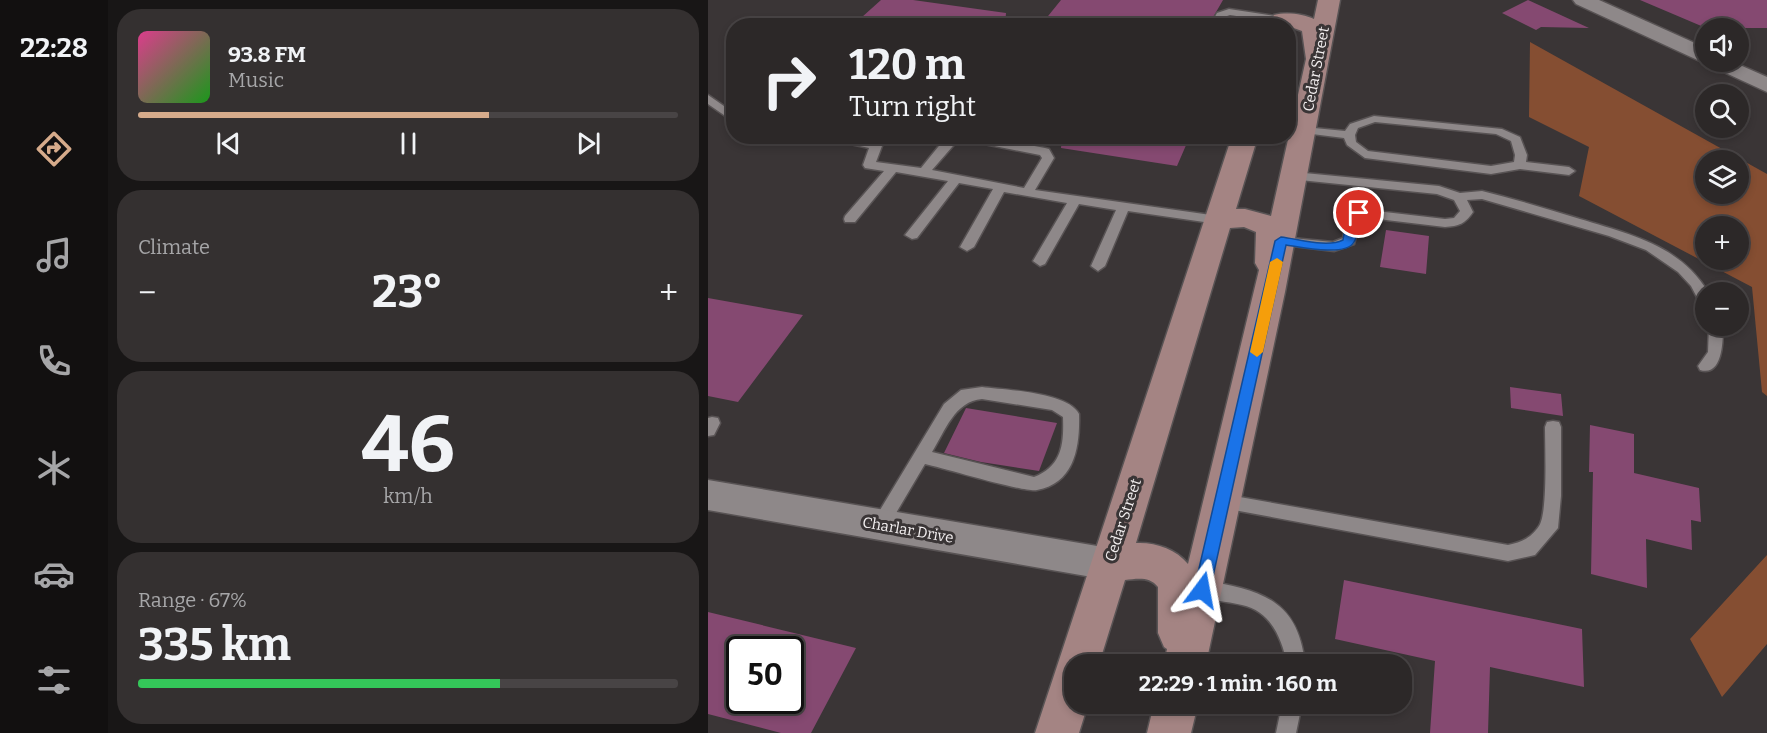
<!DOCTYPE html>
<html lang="en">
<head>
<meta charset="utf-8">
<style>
  body { margin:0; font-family:Bitter,serif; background:#343030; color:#f1f3f6; height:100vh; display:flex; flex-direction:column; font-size:22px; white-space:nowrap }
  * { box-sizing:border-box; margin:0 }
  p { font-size:20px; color:#a6a6a8 }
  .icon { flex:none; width:33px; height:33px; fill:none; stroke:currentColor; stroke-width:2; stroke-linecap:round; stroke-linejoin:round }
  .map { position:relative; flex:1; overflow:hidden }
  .drawer { display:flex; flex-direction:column; gap:9px; padding:9px; background:#181616; width:600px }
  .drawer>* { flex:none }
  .banner { position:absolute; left:18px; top:18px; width:570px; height:126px; border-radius:24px; box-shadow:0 3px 9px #0003,0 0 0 2px #484445; background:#2c2828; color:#f1f3f6; overflow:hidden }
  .fabs { position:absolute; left:987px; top:18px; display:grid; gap:12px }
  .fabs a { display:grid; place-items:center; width:54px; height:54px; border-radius:50%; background:#2c2828; box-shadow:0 3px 9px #0003,0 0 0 2px #484445; font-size:30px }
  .speed { position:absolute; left:18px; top:636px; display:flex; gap:12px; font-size:30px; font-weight:700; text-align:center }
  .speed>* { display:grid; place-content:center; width:78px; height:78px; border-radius:50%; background:#2c2828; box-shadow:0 3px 9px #0003,0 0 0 2px #484445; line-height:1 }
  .speed .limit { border:3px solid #111; border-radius:9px; background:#fff; color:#111 }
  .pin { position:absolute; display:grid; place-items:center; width:51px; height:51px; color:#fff; margin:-26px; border:3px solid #fff; border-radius:50%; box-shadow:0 2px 6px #0007 }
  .me { position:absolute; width:66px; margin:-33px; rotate:13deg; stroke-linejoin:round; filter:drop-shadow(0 0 4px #0008) }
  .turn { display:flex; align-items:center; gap:21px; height:126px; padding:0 24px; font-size:27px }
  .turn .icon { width:78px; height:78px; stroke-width:2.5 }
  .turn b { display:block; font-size:42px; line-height:51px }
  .big { font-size:45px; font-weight:700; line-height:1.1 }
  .drawer .widget { flex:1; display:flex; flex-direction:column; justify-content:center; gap:9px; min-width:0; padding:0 21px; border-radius:24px; background:#343030 }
  .drawer .dial { align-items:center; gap:0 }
  .dial b { font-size:78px; line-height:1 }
  .song { display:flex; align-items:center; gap:18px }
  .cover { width:72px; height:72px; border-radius:9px; background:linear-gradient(135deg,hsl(330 70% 55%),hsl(120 70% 35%)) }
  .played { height:6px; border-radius:3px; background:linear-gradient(90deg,#d6ab8b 65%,#484445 65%) }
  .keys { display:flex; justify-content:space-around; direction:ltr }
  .heat { display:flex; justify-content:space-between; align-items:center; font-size:33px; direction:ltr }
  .charge { height:9px; border-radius:4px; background:linear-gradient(90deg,#34c759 67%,#484445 0) }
  .trip { position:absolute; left:356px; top:654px; width:348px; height:60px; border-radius:24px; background:#2c2828; box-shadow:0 3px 9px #0003,0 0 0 2px #484445; font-weight:700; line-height:60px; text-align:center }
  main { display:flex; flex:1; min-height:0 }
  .dock { display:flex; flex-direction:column; width:108px; justify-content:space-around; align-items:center; background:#121010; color:#a6a6a8 }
  .dock .icon { width:42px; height:42px }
  .dock .active { color:#d6ab8b }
  .dock b { font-size:27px; color:#f1f3f6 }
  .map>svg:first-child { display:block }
  .green { fill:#854e32; fill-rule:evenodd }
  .building { fill:#854971; fill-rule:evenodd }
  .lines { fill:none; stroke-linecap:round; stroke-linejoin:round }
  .lane-casing { stroke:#585354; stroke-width:3 }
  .street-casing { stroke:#585354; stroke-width:3 }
  .secondary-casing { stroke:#585354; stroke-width:3 }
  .lane { fill:#8e8889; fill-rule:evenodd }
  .street { fill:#8e8889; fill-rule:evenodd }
  .secondary { fill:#a48483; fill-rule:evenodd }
  .route { fill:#1a73e8; stroke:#114b97; stroke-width:1.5 }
  .slow { fill:#f59e0b }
  .labels { text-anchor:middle; stroke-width:6; stroke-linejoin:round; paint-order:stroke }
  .street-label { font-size:15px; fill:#f3eff0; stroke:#3a3536 }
</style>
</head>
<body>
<main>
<nav class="dock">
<b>22:28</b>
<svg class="icon active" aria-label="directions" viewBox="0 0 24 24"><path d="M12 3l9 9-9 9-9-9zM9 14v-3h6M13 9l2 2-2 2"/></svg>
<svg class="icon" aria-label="music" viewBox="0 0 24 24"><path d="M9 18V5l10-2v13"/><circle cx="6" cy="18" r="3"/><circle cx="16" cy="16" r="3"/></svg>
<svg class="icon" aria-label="phone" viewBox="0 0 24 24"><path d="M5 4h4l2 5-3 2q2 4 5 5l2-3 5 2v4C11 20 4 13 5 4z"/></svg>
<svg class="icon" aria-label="climate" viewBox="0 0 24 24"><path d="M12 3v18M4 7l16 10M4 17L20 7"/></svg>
<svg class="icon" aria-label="car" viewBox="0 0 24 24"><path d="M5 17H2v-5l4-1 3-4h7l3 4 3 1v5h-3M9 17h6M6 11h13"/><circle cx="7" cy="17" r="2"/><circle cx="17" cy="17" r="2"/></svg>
<svg class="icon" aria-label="filters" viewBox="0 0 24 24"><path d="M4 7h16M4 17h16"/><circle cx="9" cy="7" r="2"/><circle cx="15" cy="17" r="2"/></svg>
</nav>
<section class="drawer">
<div class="widget">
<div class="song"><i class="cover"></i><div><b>93.8 FM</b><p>Music</p></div></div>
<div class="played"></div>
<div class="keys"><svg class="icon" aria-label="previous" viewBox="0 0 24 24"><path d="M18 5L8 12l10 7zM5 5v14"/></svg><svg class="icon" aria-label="pause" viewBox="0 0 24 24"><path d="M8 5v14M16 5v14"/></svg><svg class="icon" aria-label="next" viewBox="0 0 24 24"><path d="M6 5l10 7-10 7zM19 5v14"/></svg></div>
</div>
<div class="widget"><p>Climate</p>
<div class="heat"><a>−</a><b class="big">23°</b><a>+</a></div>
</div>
<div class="widget dial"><b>46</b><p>km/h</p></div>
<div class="widget"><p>Range · 67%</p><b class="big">335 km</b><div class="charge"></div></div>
</section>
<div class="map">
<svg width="1059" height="733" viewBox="0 0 1059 733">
  <rect width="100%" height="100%" fill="#3a3536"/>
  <path class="green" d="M822,42L1059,174V396L1054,392L1044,287L871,196L881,147L821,117ZM998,160H1030V194H998ZM998,226H1030V260H998Z
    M1059,555V644L1014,697L982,639Z"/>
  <path class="building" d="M173,0H205L298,13L297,26H144Z
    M353,0H515L500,26H332Z
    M820,0L881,28L833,27L828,30L794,13Z
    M932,0H1059V28H998Z
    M354,136H482L469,166L353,148Z
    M678,230L721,236L718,274L672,267Z
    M0,298L95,315L30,402L0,396Z
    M802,387L853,394L855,416L803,408Z
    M258,408L349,423L331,471L273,462L236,453Z
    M882,425L926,434V473L991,488L993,522L983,520L984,550L938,539L939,588L883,574L885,472H881Z
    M636,580L874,629L876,687L782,667L780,733H722L727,661L627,639Z
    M0,612L148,648L103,733H73L0,714ZM32,650H82V700H32Z"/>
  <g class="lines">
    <g class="lane-casing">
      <path id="lane" d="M521,9L574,17L579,20L574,23L522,15L516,17L510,26H502L509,13Z
        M0,95L26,113V122L0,104Z
        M666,116L794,129L812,137L819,155L818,162L861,167L867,171L861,175L812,169L783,174L657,158L639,145L636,138L596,133L590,130L596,127L637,131L642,124ZM667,122L788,134L803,141L807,155L806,162L783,166L660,151L648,142L647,135L650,128Z
        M106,136H134L172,144L174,146L168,162L213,168L239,136H274L337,148L341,149L346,158L327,190L510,216L516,220L510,224L420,211L397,266L390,271L383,266L408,210L371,204L337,264L332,266L325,261L359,203L296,192L266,247L259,251L252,247L285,189L251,183L209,238L204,239L197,235L240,181L188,172L147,222H137L136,219L137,216L176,171L157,168L155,165L161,148ZM251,139L332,155L334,158L316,188L224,170Z
        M586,172L731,186L752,193L774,191C807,199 839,209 872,219C921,234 972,245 1000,292H998V306L993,305L983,286L970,272L938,250L901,236L774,199L759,200L765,212C757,224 751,226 737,227L653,217L646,244L626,251L568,244L566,241L568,238L573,237L625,242L635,238L639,217L651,209L737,219L746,218L752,211L746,200L729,194L582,179L580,176Z
        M1001,326H1015C1015,340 1015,377 992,370L990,366L1000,352Z
        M274,387C297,390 360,392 371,414C372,446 367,483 329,490C317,493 236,468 217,464L178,530L172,533L166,530L163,525L166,520L236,404L253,390ZM274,399L344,410L355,417C356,444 354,466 326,477L224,452C237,431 247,401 274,399Z
        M4,417L10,418L12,423L6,435L0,436V418Z
        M845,421L851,422L853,427V496L850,528L827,555L800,561L515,508L509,506L507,501L509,496L515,494L800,545C814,542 823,538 831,526C840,513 837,446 837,427L839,422Z
        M494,580C551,590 590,598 597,664H579C574,639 563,611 534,605C518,601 502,601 488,595L485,589L488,583Z
        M574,704H594L588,733H568Z"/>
    </g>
    <g class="street-casing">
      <path id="street" d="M865,0H891L998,48V62H1025L1059,77V92L868,4Z
        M0,480L401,548L414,552L419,564L414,576L401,580L0,510Z"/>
    </g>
    <g class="secondary-casing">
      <path id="secondary" d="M610,0H632L577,292L498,664H456L459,649L456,647L450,633V587C441,576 429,579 417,580L391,664H366V704H380L371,733H327L524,136H550L528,209H537L563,216L598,59L594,31L580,26L566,25L563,20L566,15C579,12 595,14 606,19ZM536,227L548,232L547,263L551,270L480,564C468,549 447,542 428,543L522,228Z
        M446,704H490L483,733H439Z"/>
    </g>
    <use href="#lane" class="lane"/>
    <use href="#street" class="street"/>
    <use href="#secondary" class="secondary"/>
  </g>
  <path class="route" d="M651,210L657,213L650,219C649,226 650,237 646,242C638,257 592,247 578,245L502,590L500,595L494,597L488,595L486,590L567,241L573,237C591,239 619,248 635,240L639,217Z"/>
  <path class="slow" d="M569,258L575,262L555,352L549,357L542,352L562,262Z"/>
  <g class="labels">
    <g class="street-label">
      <text transform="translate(608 69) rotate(-79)" y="5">Cedar Street</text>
      <text transform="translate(415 520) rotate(-72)" y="5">Cedar Street</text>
      <text transform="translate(200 530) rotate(10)" y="5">Charlar Drive</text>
    </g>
  </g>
</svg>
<div class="fabs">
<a><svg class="icon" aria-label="sound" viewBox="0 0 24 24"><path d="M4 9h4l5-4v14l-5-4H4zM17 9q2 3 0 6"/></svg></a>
<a><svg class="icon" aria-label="search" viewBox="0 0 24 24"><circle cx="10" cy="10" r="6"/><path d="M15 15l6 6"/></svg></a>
<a><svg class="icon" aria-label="layers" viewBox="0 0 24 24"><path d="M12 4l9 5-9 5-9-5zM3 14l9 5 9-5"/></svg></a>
<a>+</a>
<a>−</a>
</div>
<div class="speed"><div class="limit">50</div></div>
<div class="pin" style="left:651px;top:213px;background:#d93025"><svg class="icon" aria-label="arrive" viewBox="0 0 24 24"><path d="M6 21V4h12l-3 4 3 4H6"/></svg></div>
<svg class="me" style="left:494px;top:590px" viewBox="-20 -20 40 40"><path d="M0-17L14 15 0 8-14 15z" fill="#1a73e8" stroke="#fff" stroke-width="4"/></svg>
<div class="trip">22:29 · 1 min · 160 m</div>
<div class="banner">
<div class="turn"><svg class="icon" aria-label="right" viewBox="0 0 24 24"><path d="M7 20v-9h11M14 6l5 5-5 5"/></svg><div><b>120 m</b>Turn right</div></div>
</div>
</div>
</main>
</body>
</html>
